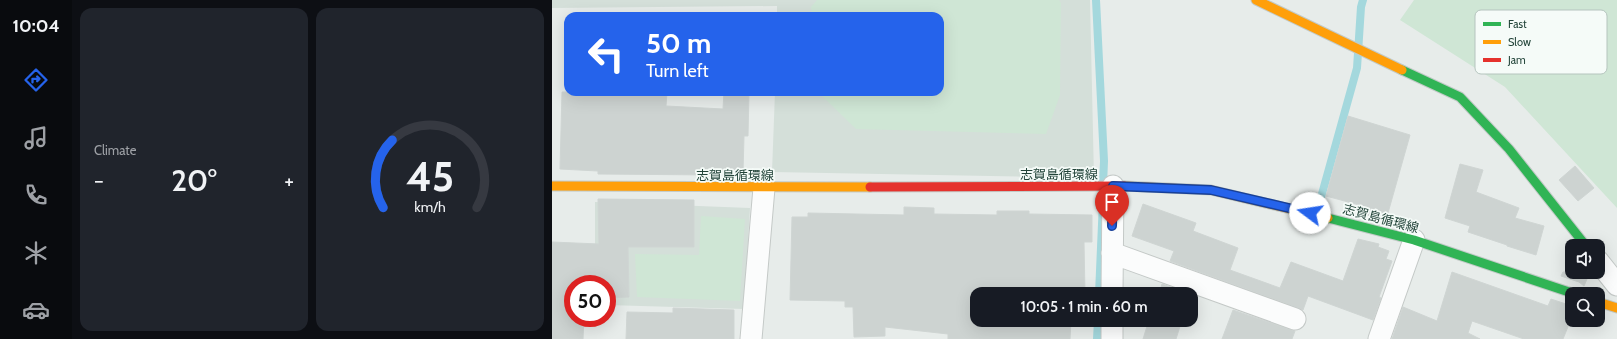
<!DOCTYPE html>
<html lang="en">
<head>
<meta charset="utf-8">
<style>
  body { margin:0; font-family:Cabin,"Noto Sans JP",sans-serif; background:#20242c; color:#f1f3f6; height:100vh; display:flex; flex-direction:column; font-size:15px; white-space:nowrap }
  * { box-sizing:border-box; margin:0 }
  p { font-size:13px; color:#9ea1a6 }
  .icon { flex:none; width:22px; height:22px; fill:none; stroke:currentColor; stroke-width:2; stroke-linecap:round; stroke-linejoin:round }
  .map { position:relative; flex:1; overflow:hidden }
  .sheet { display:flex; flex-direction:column; gap:8px; padding:8px; background:#0d0f14; width:480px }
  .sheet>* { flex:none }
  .top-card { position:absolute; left:12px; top:12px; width:380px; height:84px; border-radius:12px; box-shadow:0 4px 16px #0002; background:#2563eb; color:#fff; overflow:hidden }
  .controls { position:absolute; left:1013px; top:239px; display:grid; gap:8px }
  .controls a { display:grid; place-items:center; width:40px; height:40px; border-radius:8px; background:#171b24; box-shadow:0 4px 16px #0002; font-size:20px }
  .speed { position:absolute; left:12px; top:275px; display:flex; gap:8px; font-size:20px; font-weight:700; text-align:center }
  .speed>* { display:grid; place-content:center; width:52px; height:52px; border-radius:50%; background:#171b24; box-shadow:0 4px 16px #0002; line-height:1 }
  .speed .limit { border:6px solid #d22; background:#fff; color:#111 }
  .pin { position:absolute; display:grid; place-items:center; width:34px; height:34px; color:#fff; margin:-41px -17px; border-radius:50% 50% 50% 0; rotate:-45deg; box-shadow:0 0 4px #0007 }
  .pin .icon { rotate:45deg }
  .me { position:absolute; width:44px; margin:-22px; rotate:284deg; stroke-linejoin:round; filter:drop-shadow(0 0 3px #0008) }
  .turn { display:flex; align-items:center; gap:14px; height:84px; padding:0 16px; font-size:18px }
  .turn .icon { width:52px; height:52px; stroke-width:2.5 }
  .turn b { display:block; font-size:28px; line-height:34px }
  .big { font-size:30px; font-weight:600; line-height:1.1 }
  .sheet .widget { flex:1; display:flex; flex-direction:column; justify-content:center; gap:6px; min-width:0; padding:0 14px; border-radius:12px; background:#20242c }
  .sheet .dial { align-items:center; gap:0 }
  .dial svg { height:104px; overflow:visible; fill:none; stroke:#363941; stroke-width:7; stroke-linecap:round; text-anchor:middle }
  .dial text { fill:#f1f3f6; stroke:none }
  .heat { display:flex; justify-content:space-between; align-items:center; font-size:22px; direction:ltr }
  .sheet .tiles { flex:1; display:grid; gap:8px; grid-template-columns:repeat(2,1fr) }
  .trip { position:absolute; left:418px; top:287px; width:228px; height:40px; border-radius:12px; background:#171b24; box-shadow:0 4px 16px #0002; font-weight:600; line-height:40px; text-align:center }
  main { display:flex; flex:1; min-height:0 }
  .menu { display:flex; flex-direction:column; width:72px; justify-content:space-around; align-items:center; background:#090b0e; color:#9ea1a6 }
  .menu .icon { width:28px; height:28px }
  .menu .selected { color:#2563eb }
  .menu b { font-size:18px; color:#f1f3f6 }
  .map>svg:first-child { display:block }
  .built { fill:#d4dfd9 }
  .green { fill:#cfe6d5 }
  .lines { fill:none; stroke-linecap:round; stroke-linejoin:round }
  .stream { stroke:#a4d8dd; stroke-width:8 }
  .building { fill:#cdd3d1; stroke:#cfd5d3 }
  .street-casing { stroke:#c4c9c7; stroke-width:23 }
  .fast-casing { stroke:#c2cac7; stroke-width:11 }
  .slow-casing { stroke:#c2cac7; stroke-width:11 }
  .jam-casing { stroke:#c2cac7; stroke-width:11 }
  .street { stroke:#fbfcfc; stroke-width:21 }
  .fast { stroke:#30b455; stroke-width:9 }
  .slow { stroke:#ff9f0a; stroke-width:9 }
  .jam { stroke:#e5322d; stroke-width:9 }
  .route-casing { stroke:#184099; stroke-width:10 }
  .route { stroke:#2563eb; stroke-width:7 }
  .labels { text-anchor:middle; stroke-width:3.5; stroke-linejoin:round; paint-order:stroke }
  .street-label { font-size:13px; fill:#214338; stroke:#f5fbf8 }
  .key { fill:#f5fbf8; stroke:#b5c4be; stroke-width:1 }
  .key-label { font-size:11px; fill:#214338 }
</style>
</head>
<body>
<main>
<nav class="menu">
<b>10:04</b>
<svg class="icon selected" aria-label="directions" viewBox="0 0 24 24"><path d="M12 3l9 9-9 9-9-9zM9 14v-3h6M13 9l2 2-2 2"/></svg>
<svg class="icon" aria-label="music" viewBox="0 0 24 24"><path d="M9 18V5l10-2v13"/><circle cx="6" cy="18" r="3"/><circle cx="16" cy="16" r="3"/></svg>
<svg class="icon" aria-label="phone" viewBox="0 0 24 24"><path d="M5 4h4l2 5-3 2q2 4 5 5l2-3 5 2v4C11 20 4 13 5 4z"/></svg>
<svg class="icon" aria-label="climate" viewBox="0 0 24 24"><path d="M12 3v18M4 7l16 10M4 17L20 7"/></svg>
<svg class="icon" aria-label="car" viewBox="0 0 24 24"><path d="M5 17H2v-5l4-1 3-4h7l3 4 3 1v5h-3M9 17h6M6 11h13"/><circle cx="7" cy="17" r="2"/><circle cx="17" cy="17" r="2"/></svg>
</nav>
<section class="sheet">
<div class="tiles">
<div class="widget"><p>Climate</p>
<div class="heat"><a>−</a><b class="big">20°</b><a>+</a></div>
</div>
<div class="widget dial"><svg viewBox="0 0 100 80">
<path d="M14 69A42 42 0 1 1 86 69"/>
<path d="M14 69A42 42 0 0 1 21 17" stroke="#2563eb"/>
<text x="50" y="56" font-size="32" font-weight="700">45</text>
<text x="50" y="72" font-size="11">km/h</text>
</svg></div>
</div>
</section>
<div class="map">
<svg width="1065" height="339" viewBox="0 0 1065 339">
  <rect width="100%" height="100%" fill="#e7ecea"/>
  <path class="built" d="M0,0H538L542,178L220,172L223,92H388V16H225V6L0,8Z
    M43,202L198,208L192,309L55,305V284H43Z"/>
  <path class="green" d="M265,0H507L509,3L508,95L494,134L304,129L266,92H388V16H260L259,7Z
    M862,0H1065V208L953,87L848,20Z
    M149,216L193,219L188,301L85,297L83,254L147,255Z"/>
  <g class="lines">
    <path class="stream" d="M544,0L552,161L551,185
      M768,201L805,68L809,7L811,0
      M547,294L551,201
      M545,339L546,320"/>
  </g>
  <path class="building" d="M10,92H115L114,106L171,109L172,92H197L196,136H192L191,172L164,171V175L46,174V171L8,169Z
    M796,116L858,135L834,220L814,215L816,210L814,209L815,207L774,196Z
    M908,164L931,170L924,192L967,208L963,218L992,226L984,255L955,246V245L916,232L918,226L893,218Z
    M1023,166L1042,188L1026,201L1007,180Z
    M46,199L142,200V247H76L77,297L55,298V284H21V318H32L31,339H0V242L47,244Z
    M591,204L644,223L641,231L686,248L678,270L728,288L739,262L791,281L806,239L827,244L826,247L837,251L834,259L840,261L827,297L829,298L821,320L756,296L751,310L618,261L622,251L580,236Z
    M352,207L382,208V214L445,215V211H477V214L540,215V242H532L533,294H425V320H519L518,339H396V334L333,327V336L302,337L301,307H293V301L238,300L240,217H256V213L352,215Z
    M900,272L996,306L999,299L1020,306V317L1011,339H972L920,321L916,333L928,339H840L851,307L885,321Z
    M1011,272H1038L1032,286L1027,282L1009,276Z
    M610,284L638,294H607Z
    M121,308L182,310V339H74L75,312L121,313Z
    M681,310L743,331L740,339H670Z
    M597,320H630L624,339H591Z"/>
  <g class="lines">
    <g class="street-casing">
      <path id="street" d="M560,253L743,319
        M1046,261L1065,285
        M560,294L561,186
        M199,339L212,188
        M560,339V320
        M827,339L862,240"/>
    </g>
    <g class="fast-casing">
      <path id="fast" d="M850,70L908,97L957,149L1034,246
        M776,218L862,240L1023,294"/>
    </g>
    <g class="slow-casing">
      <path id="slow" d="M704,0L850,70
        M0,186L318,187
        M572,186L659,190L776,218
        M1046,302L1065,308"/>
    </g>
    <g class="jam-casing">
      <path id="jam" d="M318,187L572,186"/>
    </g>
    <use href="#street" class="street"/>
    <use href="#fast" class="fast"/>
    <use href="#slow" class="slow"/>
    <use href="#jam" class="jam"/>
  </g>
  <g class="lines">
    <g class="route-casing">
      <path id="route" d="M560,226L561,186L659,190L758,213"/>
    </g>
    <use href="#route" class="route"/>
  </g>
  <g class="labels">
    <g class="street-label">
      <text x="507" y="179">志賀島循環線</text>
      <text x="183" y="180">志賀島循環線</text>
      <text transform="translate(829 218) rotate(15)" y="5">志賀島循環線</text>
    </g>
  </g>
  <rect x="923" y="10" width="132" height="64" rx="6" class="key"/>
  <rect x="931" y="22" width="18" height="4" fill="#30b455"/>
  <rect x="931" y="40" width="18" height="4" fill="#ff9f0a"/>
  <rect x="931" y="58" width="18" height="4" fill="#e5322d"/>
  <g class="key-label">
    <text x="956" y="28">Fast</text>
    <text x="956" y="46">Slow</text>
    <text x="956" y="64">Jam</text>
  </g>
</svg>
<div class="controls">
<a><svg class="icon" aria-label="sound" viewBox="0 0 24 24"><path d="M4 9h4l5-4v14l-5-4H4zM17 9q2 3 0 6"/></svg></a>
<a><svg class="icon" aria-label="search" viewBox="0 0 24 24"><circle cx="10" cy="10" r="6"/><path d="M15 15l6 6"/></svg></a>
</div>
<div class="speed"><div class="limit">50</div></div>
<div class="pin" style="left:560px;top:226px;background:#d93025"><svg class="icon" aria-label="arrive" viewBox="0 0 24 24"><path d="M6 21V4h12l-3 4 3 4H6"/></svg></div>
<svg class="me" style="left:758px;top:213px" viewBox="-20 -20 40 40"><circle r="19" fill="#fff"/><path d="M0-13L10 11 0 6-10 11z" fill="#2563eb"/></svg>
<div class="trip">10:05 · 1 min · 60 m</div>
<div class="top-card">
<div class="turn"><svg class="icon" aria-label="left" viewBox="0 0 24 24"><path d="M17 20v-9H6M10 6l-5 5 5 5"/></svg><div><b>50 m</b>Turn left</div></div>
</div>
</div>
</main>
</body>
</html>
